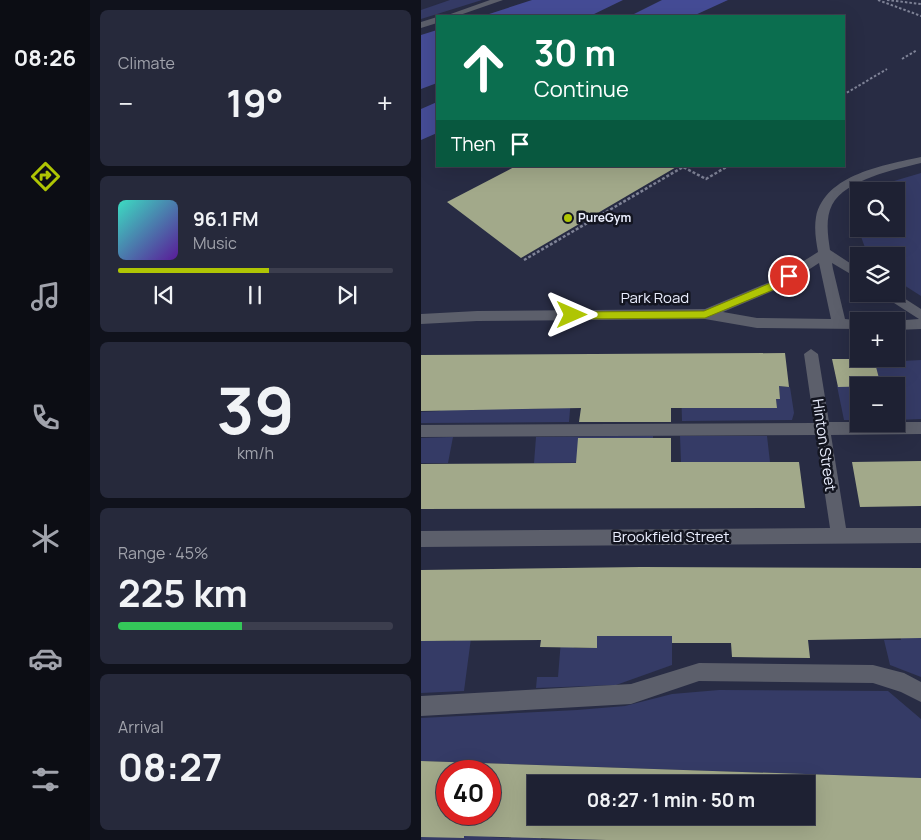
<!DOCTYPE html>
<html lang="en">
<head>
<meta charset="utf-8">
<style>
  body { margin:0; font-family:Manrope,sans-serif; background:#26293b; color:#f1f3f6; height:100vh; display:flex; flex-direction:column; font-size:19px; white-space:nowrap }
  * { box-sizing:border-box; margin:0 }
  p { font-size:16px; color:#a1a3ac }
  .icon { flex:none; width:28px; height:28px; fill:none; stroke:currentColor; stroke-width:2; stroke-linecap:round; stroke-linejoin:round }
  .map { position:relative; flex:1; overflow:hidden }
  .sheet { display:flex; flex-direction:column; gap:10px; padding:10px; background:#10121c; width:331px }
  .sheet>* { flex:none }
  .guide { position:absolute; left:15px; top:15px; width:409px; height:152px; border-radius:0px; box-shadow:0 5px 20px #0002,0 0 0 1px #3c3e4e; background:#0b6e4f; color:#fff; overflow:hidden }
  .tools { position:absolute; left:429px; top:182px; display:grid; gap:10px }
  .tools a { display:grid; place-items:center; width:55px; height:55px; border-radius:0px; background:#1e2133; box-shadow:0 5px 20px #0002,0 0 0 1px #3c3e4e; font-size:25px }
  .speed { position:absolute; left:15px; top:760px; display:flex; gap:10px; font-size:25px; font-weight:700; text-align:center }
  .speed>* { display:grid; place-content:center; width:65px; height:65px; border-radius:50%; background:#1e2133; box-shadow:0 5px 20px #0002,0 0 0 1px #3c3e4e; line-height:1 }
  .speed .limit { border:8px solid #d22; background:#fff; color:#111 }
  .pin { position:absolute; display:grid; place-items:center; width:42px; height:42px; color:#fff; margin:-21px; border:2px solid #fff; border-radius:50%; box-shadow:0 1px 5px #0007 }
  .me { position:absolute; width:55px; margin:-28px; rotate:90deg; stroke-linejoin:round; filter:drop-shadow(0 0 4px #0008) }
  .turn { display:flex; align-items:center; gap:18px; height:105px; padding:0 15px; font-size:22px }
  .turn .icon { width:65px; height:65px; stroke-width:2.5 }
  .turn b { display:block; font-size:35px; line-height:42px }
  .then { display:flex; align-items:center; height:48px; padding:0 15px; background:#0003; gap:10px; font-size:19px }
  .big { font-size:38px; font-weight:700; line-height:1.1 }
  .sheet .widget { flex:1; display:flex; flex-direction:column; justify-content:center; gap:8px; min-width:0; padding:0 18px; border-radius:8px; background:#26293b }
  .sheet .dial { align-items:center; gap:0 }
  .dial b { font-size:65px; line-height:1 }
  .song { display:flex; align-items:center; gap:15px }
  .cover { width:60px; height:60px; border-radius:8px; background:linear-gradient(135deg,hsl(170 70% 55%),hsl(270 70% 35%)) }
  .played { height:5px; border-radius:2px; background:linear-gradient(90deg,#afc504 55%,#3c3e4e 55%) }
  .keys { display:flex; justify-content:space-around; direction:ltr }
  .heat { display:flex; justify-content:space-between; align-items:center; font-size:28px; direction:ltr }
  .charge { height:8px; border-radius:4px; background:linear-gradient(90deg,#34c759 45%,#3c3e4e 0) }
  .trip { position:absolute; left:106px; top:775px; width:288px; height:50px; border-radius:0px; background:#1e2133; box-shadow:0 5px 20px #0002,0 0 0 1px #3c3e4e; font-weight:700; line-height:50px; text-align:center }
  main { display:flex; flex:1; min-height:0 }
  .dock { display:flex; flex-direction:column; width:90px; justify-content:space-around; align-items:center; background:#0c0d14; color:#a1a3ac }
  .dock .icon { width:35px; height:35px }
  .dock .on { color:#afc504 }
  .dock b { font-size:22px; color:#f1f3f6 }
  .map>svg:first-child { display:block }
  .green { fill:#353b66 }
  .forest { fill:#454c96 }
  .building { fill:#a2a98a; fill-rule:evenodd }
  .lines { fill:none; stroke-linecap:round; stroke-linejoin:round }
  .path-far1 { stroke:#7f8397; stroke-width:2; stroke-dasharray:2.5 2; stroke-linecap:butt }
  .path { stroke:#7f8397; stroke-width:2.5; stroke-dasharray:3 2; stroke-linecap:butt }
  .minor { fill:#5c5f6b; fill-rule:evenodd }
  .route { fill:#afc504; stroke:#728003 }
  .poi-dot { fill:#afc504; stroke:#131520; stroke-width:2 }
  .labels { text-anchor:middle; stroke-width:5; stroke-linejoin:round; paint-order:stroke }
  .far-poi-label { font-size:12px; font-weight:bold; fill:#eaeefe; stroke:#131520; text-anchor:start }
  .street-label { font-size:15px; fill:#eaeefe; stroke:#131520 }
</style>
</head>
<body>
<main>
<nav class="dock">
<b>08:26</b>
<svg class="icon on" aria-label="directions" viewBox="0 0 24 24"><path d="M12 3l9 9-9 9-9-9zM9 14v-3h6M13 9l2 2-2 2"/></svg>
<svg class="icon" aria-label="music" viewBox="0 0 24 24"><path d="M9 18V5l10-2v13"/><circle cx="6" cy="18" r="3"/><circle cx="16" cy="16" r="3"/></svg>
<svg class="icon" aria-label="phone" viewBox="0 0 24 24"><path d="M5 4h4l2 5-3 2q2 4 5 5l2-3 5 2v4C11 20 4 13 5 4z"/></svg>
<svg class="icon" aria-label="climate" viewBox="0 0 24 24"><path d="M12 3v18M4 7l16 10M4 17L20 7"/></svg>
<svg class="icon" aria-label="car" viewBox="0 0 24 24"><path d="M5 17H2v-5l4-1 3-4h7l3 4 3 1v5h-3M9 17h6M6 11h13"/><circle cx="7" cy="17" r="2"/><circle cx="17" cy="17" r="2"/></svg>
<svg class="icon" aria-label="filters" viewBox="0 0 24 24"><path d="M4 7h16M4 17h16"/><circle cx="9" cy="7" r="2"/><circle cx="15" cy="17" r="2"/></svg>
</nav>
<section class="sheet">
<div class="widget"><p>Climate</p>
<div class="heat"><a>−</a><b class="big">19°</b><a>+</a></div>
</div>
<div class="widget">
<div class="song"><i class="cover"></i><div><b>96.1 FM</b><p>Music</p></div></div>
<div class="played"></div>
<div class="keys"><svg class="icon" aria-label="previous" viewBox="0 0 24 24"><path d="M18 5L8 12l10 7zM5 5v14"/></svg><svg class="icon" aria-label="pause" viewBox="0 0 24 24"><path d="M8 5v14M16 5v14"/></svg><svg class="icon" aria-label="next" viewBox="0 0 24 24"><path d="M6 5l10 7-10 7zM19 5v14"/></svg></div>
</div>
<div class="widget dial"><b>39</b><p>km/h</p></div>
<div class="widget"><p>Range · 45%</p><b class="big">225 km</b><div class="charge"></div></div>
<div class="widget"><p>Arrival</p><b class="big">08:27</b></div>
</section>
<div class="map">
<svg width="500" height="840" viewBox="0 0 500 840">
  <rect width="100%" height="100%" fill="#282c44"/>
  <path class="green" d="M29,0H61L0,19V10Z
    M500,173V296L475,280V256H447L434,220L437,204L438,229H475V191H451L473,181Z
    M475,358L481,361L500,360V419L475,420V386H460L453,359Z
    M151,386L148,422L0,423V412L19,411L21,402L110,400L108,409L131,408Z
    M358,386L369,387L373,413L371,420L261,421L260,387L328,408H356L355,399H359Z
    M416,386H436L437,420H423Z
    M232,436V462L113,463L115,437Z
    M259,436H346L349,462H260Z
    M32,437L27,463H0V438Z
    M218,622V636H236L251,622V665L195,685L115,688L116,677H137L140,640L154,648H175L177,623Z
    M6,623L15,641H34L37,623H52L43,691L0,693V641H3Z
    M477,624L500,638V677L469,665L463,640H480Z
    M298,690L467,691L500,719V778L0,761V718L156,710L204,706L251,694Z
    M0,821L71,823L69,837L90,838L92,822L122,824L120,839H141L143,826L167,839L185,840H0Z"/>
  <path class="forest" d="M111,0H202L169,16H62Z
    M241,0H307L272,16H209Z
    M16,30V83L0,89V35Z
    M16,102V133L0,140V109Z"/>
  <path class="building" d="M95,166H257L100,258L26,202Z
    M364,353L368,387L358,386L359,399H355L356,408H250V422H158L160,408L0,411V355Z
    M411,359H453L460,386L417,387Z
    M157,438H250V462H378L384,508L0,509V464L155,463Z
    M500,461V506L439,507L431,462Z
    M220,567L500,568V638L387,640L389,658L311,657L310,643H251V636H176V648L119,647L120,640L0,641V570Z
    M0,761L500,778V840H185L43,836V838L0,837ZM26,771H69V814H26ZM115,784H385V816H115Z"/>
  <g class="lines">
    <path class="path-far1" d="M457,0L500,16
      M466,0L500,4
      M481,59L496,50
      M422,95L466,69"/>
    <path class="path" d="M103,260L262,167L285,179L307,166"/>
    <path class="minor" d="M69,0H82L36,16H24Z
      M16,17V23L0,28V22Z
      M500,157V163C473,170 425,179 411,205C404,219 407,236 409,250L438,269V279L411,263L412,269L424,319L443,321H438V329L336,328L284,319L56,321L0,324V314L56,311L284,309L351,281L397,252C395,241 393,229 395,217C404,174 464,165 500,157ZM398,263L410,319L336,318L302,312L361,287Z
      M475,293L500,309V329L475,330V321H471L498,319L459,294Z
      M390,349L397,354L408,422H500V434L410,435L425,528H500V543L0,547V531L409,528L395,435L0,437V425L393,423L383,354Z
      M278,663L452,665L483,673L500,682V702L480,692L452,683L278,681L210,704L0,716V696L210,684Z"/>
  </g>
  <path class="route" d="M368,273L373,276L359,287L284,318L151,319L146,315L151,312L283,311L352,282Z"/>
  <circle class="poi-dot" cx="147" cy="218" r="5"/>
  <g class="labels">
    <g class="far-poi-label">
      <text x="157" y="222">PureGym</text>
    </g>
    <g class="street-label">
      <text x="234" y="303">Park Road</text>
      <text transform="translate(403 445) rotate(82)" y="5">Hinton Street</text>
      <text x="250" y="542">Brookfield Street</text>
    </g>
  </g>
</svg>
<div class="tools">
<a><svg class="icon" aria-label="search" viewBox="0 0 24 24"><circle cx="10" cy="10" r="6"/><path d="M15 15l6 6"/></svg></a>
<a><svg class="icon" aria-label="layers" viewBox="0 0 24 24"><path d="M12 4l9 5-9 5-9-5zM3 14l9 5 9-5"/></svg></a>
<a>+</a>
<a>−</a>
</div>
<div class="speed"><div class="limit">40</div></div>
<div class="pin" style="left:368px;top:276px;background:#d93025"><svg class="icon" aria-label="arrive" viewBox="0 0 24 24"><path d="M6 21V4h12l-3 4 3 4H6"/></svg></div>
<svg class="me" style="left:151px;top:315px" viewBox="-20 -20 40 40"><path d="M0-17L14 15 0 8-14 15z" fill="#afc504" stroke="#fff" stroke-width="4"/></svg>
<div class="trip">08:27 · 1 min · 50 m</div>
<div class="guide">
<div class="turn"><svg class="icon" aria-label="ahead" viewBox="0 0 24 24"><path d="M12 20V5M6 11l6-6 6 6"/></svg><div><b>30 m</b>Continue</div></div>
<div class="then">Then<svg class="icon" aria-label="arrive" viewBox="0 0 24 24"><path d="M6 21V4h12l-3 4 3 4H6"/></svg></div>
</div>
</div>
</main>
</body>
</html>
